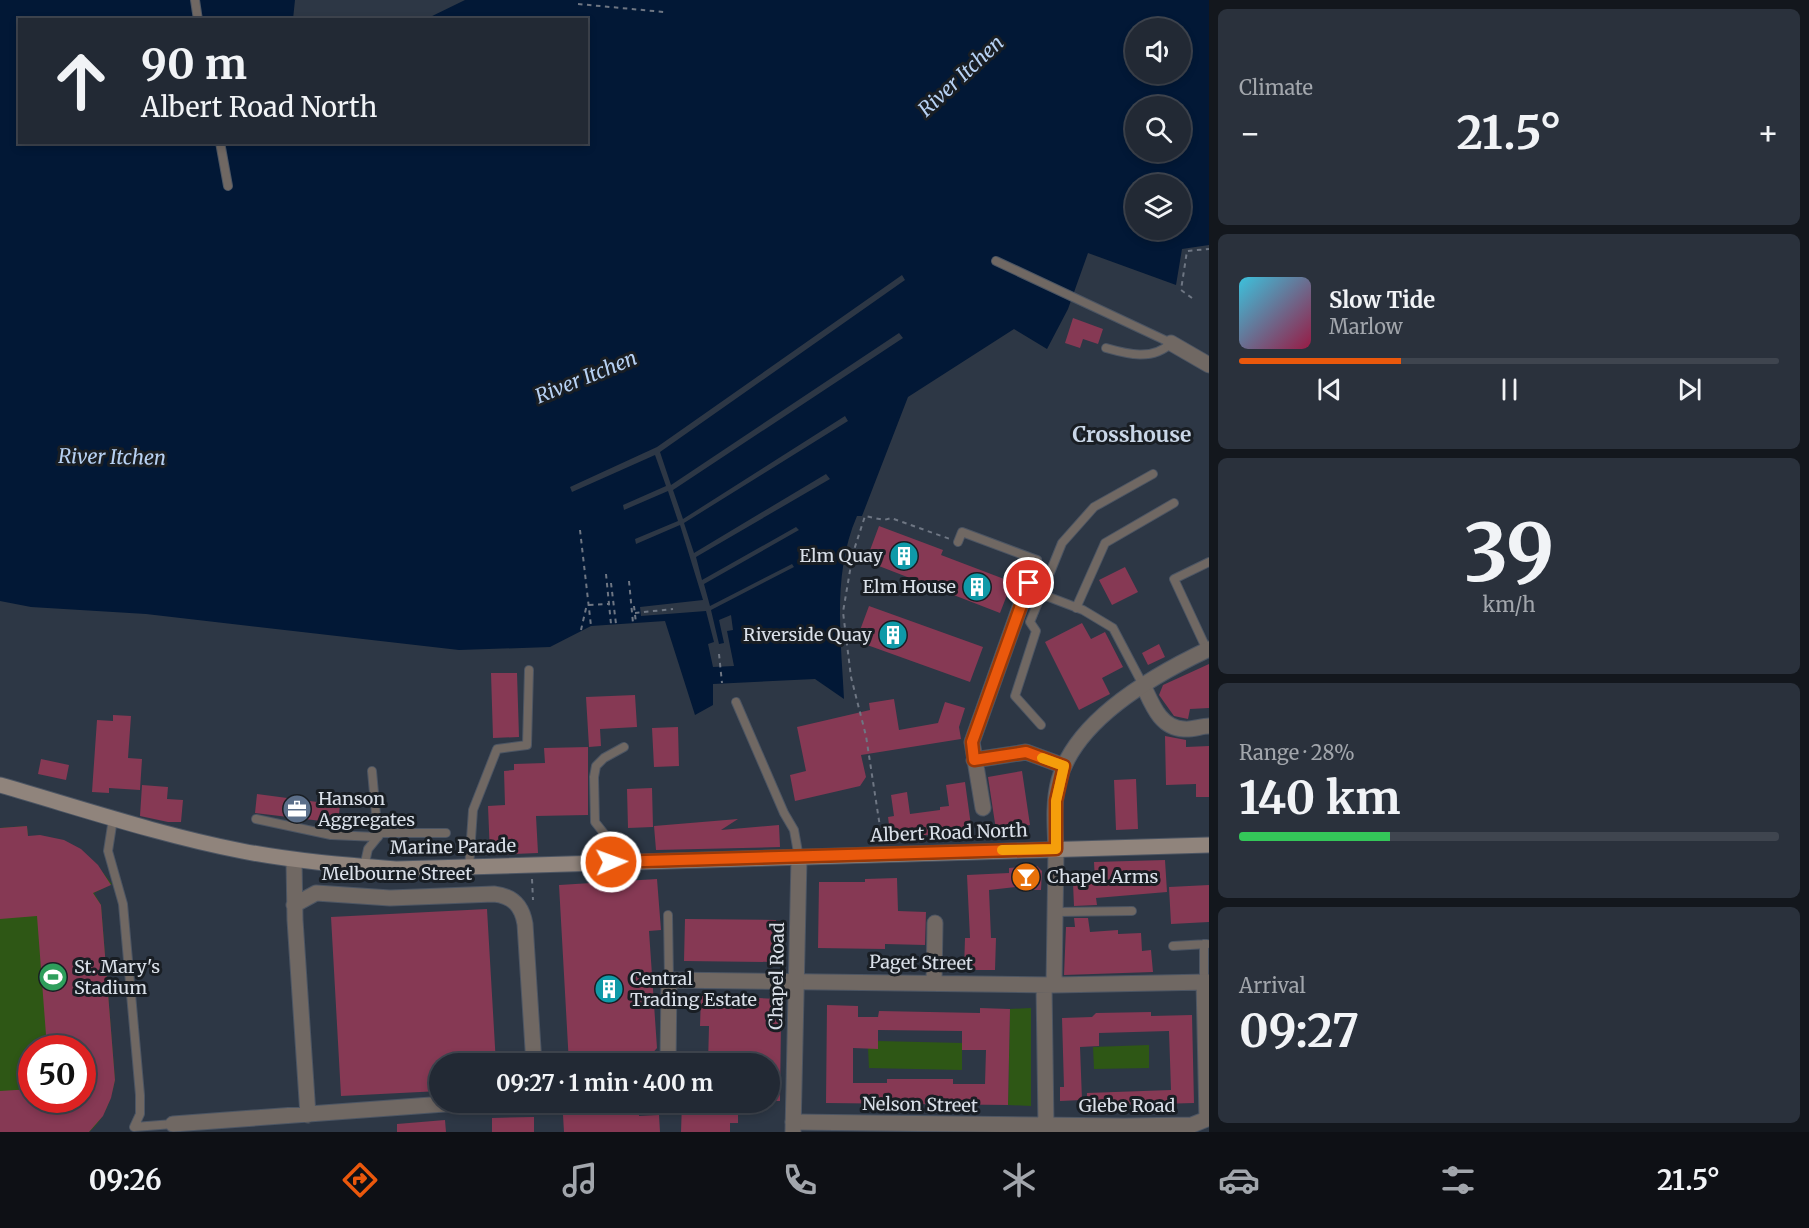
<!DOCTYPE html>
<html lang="en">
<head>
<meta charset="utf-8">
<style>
  body { margin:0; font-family:Merriweather,serif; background:#2a313c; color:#f1f3f6; height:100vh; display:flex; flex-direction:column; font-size:22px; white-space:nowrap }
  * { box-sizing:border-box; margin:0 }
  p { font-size:20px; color:#a2a6ac }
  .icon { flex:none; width:33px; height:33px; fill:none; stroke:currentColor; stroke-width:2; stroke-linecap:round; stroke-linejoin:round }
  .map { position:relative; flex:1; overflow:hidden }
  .panel { display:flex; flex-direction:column; gap:9px; padding:9px; background:#13171d; width:600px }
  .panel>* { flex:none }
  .guide { position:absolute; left:18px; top:18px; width:570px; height:126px; border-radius:0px; box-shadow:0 3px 9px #0003,0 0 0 2px #3f454f; background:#222934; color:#f1f3f6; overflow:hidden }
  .tools { position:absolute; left:1125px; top:18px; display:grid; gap:12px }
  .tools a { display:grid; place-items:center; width:66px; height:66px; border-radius:50%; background:#222934; box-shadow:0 3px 9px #0003,0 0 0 2px #3f454f; font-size:30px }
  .speed { position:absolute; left:18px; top:1035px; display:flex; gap:12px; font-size:30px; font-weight:700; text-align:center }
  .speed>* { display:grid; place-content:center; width:78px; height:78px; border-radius:50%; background:#222934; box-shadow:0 3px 9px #0003,0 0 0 2px #3f454f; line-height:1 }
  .speed .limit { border:9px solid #d22; background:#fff; color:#111 }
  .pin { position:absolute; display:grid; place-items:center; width:51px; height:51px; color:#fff; margin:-26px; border:3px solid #fff; border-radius:50%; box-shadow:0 2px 6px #0007 }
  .me { position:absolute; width:66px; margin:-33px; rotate:88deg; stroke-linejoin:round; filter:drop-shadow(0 0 4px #0008) }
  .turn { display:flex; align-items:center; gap:21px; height:126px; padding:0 24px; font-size:27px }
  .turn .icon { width:78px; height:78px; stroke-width:2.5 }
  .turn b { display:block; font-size:42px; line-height:51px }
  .big { font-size:45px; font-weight:700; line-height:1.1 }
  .panel .widget { flex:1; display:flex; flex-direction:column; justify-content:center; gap:9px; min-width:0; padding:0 21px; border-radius:9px; background:#2a313c }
  .panel .dial { align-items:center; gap:0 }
  .dial b { font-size:78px; line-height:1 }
  .song { display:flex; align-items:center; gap:18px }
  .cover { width:72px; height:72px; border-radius:9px; background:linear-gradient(135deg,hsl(190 70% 55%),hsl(340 70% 35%)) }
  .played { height:6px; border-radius:3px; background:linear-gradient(90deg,#ea580c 30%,#3f454f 30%) }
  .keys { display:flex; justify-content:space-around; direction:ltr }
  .heat { display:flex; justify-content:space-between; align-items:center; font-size:33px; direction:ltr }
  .charge { height:9px; border-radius:4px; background:linear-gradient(90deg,#34c759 28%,#3f454f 0) }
  .trip { position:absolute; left:429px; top:1053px; width:351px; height:60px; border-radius:30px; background:#222934; box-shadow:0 3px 9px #0003,0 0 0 2px #3f454f; font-weight:700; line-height:60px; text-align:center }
  .dock { display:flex; height:96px; justify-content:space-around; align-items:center; background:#0e1015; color:#a2a6ac }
  .dock .icon { width:42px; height:42px }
  .dock .on { color:#ea580c }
  .dock b { font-size:27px; color:#f1f3f6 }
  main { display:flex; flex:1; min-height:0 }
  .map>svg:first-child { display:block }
  .green { fill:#2e5715; fill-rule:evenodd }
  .water { fill:#021836; fill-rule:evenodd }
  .pier { fill:#2d3745 }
  .building { fill:#863954; fill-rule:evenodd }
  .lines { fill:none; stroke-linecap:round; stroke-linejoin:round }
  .service-casing { stroke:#4c5563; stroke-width:10 }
  .minor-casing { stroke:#4c5563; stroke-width:17 }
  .tertiary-casing { stroke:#4c5563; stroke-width:17 }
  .secondary-casing { stroke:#4c5563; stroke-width:17 }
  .path { stroke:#6e7683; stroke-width:2; stroke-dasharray:4.5 4.5; stroke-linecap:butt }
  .service { stroke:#706863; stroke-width:8 }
  .minor { stroke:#706863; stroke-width:15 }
  .tertiary { stroke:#706863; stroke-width:15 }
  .secondary { stroke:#90847c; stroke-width:15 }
  .route-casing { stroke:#983908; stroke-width:15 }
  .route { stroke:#ea580c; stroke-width:10 }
  .slow { stroke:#f59e0b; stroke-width:10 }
  .labels { text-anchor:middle; stroke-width:6; stroke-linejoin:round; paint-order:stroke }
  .poi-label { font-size:18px; fill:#dae0e9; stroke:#191e24; text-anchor:start }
  .street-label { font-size:18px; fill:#dae0e9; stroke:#191e24 }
  .water-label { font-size:20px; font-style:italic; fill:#b7d1f3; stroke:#191e24 }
  .quarter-label { font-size:21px; font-weight:bold; fill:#c9d6e7; stroke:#191e24 }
</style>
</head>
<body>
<main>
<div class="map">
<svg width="1209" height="1132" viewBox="0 0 1209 1132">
  <rect width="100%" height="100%" fill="#2d3745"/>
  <path class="green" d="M27,826L28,836C74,848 83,845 112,884L94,893L101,905L115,1080C111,1099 105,1119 89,1132H0V828ZM32,1048H82V1100H32Z
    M1031,1008V1106L1008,1105L1010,1009Z
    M878,1041L962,1043V1070L869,1068L868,1048Z
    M1149,1045V1068L1094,1069L1093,1047Z"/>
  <path class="water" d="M0,0H295L293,19L20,20V142H586V20L426,19L465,0H1209V245L1182,249L1176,285L1088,253L1068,309L1047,349L1014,329L908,397L862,516H857C832,573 841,639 844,699L815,679L713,684V705L695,715L665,621L591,626L550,647L459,650L146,614L31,607L0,601ZM1136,28H1180V74H1136ZM1136,106H1180V152H1136ZM1136,184H1180V230H1136Z"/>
  <path class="pier" d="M902,275L905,280L660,452L671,485L899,333L903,338L673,490L683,519L845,416L848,421L684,523L694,553L826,474L830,479L696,557L702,580L796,527L799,530L704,584L710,606L792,564L794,567L711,610L719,644L724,643L719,620L731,615L733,630L727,631L734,666L713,667L708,644L714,642L706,611L641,616L640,607L703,600L680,525L636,544L635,539L678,521L668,491L624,510L623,505L666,486L655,455L572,492L570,487L657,447Z"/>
  <path class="building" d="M1073,318L1103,329L1098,344L1083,339L1080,348L1065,343Z
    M879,526L943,550L941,555L1012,582L1000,613L866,561Z
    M1125,567L1138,592L1112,605L1099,580Z
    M869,606L983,647L970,682L856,641Z
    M1082,623L1091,639L1105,632L1123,667L1102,678L1110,694L1079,710L1045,642Z
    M1159,644L1165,657L1148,665L1142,653Z
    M1209,664V708L1190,709L1188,719L1174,716L1159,695L1163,685Z
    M491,673H517L519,737L493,738Z
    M635,695L637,727L600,729L601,746L589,747L586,697Z
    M894,699L899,730L938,723L945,702L965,708L959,727L961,739L861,755L866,777L860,786L795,801L790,775L806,771L797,727L870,710L869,703Z
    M113,715L131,716L128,758L142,759L140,790L109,788V793L92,792L97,720L113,721Z
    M678,727L679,766L654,767L652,728Z
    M1165,736L1186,740V747L1209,746V797H1196V784L1166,785Z
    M588,747V815L536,816L538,853L490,855L488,806L505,805L504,771L514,770V764L545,763L544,748Z
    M41,759L69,765L66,780L38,774Z
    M1022,771L1030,825L996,830L988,777Z
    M1136,779L1138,829L1116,830L1114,780Z
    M965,782L972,833L955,835V831L891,840L888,817L894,816L891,795L907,792L910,814L940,810V807L949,806L946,785Z
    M142,785L168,787L167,799L183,800L181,822H168L140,816Z
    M652,788L653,827L628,828L627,789Z
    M257,794L340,805L338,823L255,813Z
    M738,819L721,830L779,825L780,847L656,850L654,826Z
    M27,826L28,836L40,835L64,840L81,849L98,865L111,885L93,893L101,905L115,1080L111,1098L103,1116L89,1132H0V1091L32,1089V1100H82V1048H47L37,916L0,919V828Z
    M1165,860L1167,892L1096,898L1097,905L1074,906L1073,883L1095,882L1094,862Z
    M1037,866L1042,871L1041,890H1026V886L989,890L991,938H996L995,970H964L965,938H970L967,875L1009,873V868Z
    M897,878L898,911L926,912L925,945L885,944V949L818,948L819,882H865V879Z
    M657,879L661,930L649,931L657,1048L643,1064H569L559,885Z
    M1209,885V922L1171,924L1169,887Z
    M487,909L496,1064H440V1091L341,1096L331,917Z
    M1074,918H1088L1090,932L1118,930V934L1141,933L1142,951L1151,950L1153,972L1064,975L1066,927H1075Z
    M685,919L776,920L775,962L684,961Z
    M701,995L778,999V1021H781L780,1101H770V1064H708L709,1026H700Z
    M827,1005L858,1006V1017H878L879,1011L980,1013V1008L1010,1009L1008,1105L826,1103ZM878,1030L962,1031V1050H986L985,1084H953V1079H887V1083H853V1048L878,1049Z
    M1151,1012V1016L1192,1015L1194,1103L1087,1106V1093L1171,1090L1169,1031L1099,1033V1046L1080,1047L1082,1100L1060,1101V1087H1064L1062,1018L1092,1017L1096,1013Z
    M682,1102H730V1111H738V1123H730V1132H681Z
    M639,1112V1116L659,1115L660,1132H564L563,1115Z
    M534,1117V1132H492V1118Z
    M445,1120L446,1132H397V1124Z"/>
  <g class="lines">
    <g class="service-casing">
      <path id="service" d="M195,0L198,20
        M220,142L228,186
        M996,261L1171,343C1153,361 1127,354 1106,348
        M958,542L962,532L1037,560L1036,564
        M1041,594L1083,610L1113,628L1143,685
        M1076,608L1105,543L1174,503
        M1207,650L1174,579L1209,562
        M736,702L784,813L794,830L799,858
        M1041,725L1015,696L1036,631L1030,622L1062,543L1094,507L1153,474
        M113,819L108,851L123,904L140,1095V1114L134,1127L173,1124
        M256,819L331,835L378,837L372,771
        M611,863L610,841L595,822L594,777L596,766L604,758L624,747
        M364,867L368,849L381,833H446
        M469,868L473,810L497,749L527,745L529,670
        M1056,912L1132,911
        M668,915L669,980
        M1173,946L1207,944
        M1204,982V944"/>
    </g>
    <g class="minor-casing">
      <path id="minor" d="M1171,343L1209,365
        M1143,685C1152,704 1160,728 1184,729C1192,730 1201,726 1209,726
        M974,760L1026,752L1064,766
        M983,808L972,742L1035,565
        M294,860L295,920L308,1115
        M294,905L316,893L390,898L494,894C513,896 522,906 525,924L534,1064
        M1204,982L1207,1119
        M934,983L935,923
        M1044,985L1046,1126
        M1054,985L1056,849
        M668,1064L669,980L1054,985L1209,982
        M793,1122L1125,1126L1192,1125L1207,1119
        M173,1124L472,1102"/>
    </g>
    <g class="tertiary-casing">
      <path id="tertiary" d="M1056,849C1055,826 1053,802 1059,780C1076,719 1156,674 1209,649
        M793,1132L799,858"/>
    </g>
    <g class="secondary-casing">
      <path id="secondary" d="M0,785C80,808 160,835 242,851C293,861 344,865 396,869L1209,845"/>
    </g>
    <path class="path" d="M578,4L664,12
      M1192,298L1181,290L1187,251L1209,249
      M580,530L591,626
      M606,574L611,624
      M629,581L633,623
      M611,583L616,624
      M589,605L609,604
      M634,606L636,623
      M635,613L673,609
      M581,630L587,604
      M719,654L722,683
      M882,840L866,736L851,677L843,612L853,553L865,516L884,520L891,518L950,539
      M532,879L533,900"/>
    <use href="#service" class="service"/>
    <use href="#minor" class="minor"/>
    <use href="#tertiary" class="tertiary"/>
    <use href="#secondary" class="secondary"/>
  </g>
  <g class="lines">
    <g class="route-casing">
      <path id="route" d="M611,862L1056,849V801L1064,766L1026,752L974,760L972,742L1029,583"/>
    </g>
    <use href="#route" class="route"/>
    <path class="slow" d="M1002,850L1056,849V801L1064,766L1042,758"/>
  </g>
  <defs>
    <g id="building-disc" transform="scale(1.5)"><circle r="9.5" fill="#0f9aa8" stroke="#191e24"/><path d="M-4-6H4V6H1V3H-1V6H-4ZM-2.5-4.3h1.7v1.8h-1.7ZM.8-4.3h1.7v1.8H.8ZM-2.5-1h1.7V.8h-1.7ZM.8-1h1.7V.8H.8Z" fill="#fff"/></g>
    <g id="office-disc" transform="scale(1.5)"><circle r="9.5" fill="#5c6f8a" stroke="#191e24"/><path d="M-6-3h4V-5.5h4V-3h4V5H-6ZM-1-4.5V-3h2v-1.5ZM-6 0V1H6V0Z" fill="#fff"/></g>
    <g id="bar-disc" transform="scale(1.5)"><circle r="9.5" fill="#e8710a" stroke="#191e24"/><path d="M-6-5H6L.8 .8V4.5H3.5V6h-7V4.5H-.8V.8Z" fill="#fff"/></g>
    <g id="stadium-disc" transform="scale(1.5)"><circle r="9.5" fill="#2e9e5b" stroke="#191e24"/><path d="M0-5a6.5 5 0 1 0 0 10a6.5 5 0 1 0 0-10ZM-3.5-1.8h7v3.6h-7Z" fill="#fff"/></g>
  </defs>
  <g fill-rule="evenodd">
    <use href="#building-disc" x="904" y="556"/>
    <use href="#building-disc" x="977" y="587"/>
    <use href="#building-disc" x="893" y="635"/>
    <use href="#office-disc" x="297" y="809"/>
    <use href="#bar-disc" x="1026" y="877"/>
    <use href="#stadium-disc" x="53" y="977"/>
    <use href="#building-disc" x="609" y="989"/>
  </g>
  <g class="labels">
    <g class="poi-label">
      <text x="883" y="562" text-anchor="end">Elm Quay</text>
      <text x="956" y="593" text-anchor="end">Elm House</text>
      <text x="872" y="641" text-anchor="end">Riverside Quay</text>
      <text x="318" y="805">Hanson<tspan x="318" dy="21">Aggregates</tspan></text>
      <text x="1047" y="883">Chapel Arms</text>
      <text x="74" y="973">St. Mary's<tspan x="74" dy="21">Stadium</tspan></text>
      <text x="630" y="985">Central<tspan x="630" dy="21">Trading Estate</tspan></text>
    </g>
    <g class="street-label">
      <text transform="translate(949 833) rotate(-2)" y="6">Albert Road North</text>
      <text transform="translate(453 847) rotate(-1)" y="6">Marine Parade</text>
      <text x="397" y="880">Melbourne Street</text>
      <text transform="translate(921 963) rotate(1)" y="6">Paget Street</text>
      <text transform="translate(777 976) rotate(-89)" y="6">Chapel Road</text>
      <text transform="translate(920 1105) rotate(1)" y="6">Nelson Street</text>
      <text x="1127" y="1112">Glebe Road</text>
    </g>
    <g class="water-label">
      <text transform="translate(961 76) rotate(-43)" y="7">River Itchen</text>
      <text transform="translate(586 377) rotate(-22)" y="7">River Itchen</text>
      <text transform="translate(112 457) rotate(1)" y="7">River Itchen</text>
    </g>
    <g class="quarter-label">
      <text x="1132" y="442">Crosshouse</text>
    </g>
  </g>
</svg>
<div class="tools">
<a><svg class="icon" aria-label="sound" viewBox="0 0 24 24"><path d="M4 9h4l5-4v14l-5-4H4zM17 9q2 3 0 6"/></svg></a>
<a><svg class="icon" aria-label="search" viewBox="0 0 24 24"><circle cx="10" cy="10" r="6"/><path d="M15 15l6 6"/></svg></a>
<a><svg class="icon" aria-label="layers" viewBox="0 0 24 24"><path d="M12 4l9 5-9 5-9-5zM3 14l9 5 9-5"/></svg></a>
</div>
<div class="speed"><div class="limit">50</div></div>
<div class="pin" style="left:1029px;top:583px;background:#d93025"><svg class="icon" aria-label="arrive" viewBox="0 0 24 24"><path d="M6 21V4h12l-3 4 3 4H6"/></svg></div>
<svg class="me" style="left:611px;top:862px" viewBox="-20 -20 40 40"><circle r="17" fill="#ea580c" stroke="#fff" stroke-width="3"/><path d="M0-11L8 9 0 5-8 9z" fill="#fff"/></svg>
<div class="trip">09:27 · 1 min · 400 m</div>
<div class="guide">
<div class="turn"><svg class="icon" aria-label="ahead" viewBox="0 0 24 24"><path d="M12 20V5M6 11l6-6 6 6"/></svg><div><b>90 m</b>Albert Road North</div></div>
</div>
</div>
<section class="panel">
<div class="widget"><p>Climate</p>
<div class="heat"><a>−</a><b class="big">21.5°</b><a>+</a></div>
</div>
<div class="widget">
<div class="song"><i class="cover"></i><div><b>Slow Tide</b><p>Marlow</p></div></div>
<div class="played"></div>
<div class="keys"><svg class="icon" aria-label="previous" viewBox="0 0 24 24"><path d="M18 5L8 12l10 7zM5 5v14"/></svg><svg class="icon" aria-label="pause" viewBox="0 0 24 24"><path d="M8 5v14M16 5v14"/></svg><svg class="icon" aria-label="next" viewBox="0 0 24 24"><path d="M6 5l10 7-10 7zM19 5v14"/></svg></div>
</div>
<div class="widget dial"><b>39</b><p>km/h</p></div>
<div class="widget"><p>Range · 28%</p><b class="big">140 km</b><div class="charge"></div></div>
<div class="widget"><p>Arrival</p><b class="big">09:27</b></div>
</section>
</main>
<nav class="dock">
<b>09:26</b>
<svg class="icon on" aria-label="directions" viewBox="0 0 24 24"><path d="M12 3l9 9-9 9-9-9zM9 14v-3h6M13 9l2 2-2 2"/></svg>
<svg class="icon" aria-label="music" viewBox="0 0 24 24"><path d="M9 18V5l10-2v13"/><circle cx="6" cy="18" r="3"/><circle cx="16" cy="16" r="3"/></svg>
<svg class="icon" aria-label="phone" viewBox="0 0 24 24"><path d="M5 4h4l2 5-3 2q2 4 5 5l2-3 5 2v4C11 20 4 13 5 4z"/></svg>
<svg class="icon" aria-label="climate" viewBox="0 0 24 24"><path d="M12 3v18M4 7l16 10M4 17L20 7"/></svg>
<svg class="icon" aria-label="car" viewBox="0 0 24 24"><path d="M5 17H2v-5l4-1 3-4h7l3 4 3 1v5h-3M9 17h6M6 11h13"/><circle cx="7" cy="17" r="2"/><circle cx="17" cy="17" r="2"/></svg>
<svg class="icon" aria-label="filters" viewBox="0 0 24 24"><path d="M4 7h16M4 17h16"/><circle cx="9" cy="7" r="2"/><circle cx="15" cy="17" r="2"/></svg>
<b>21.5°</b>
</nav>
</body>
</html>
